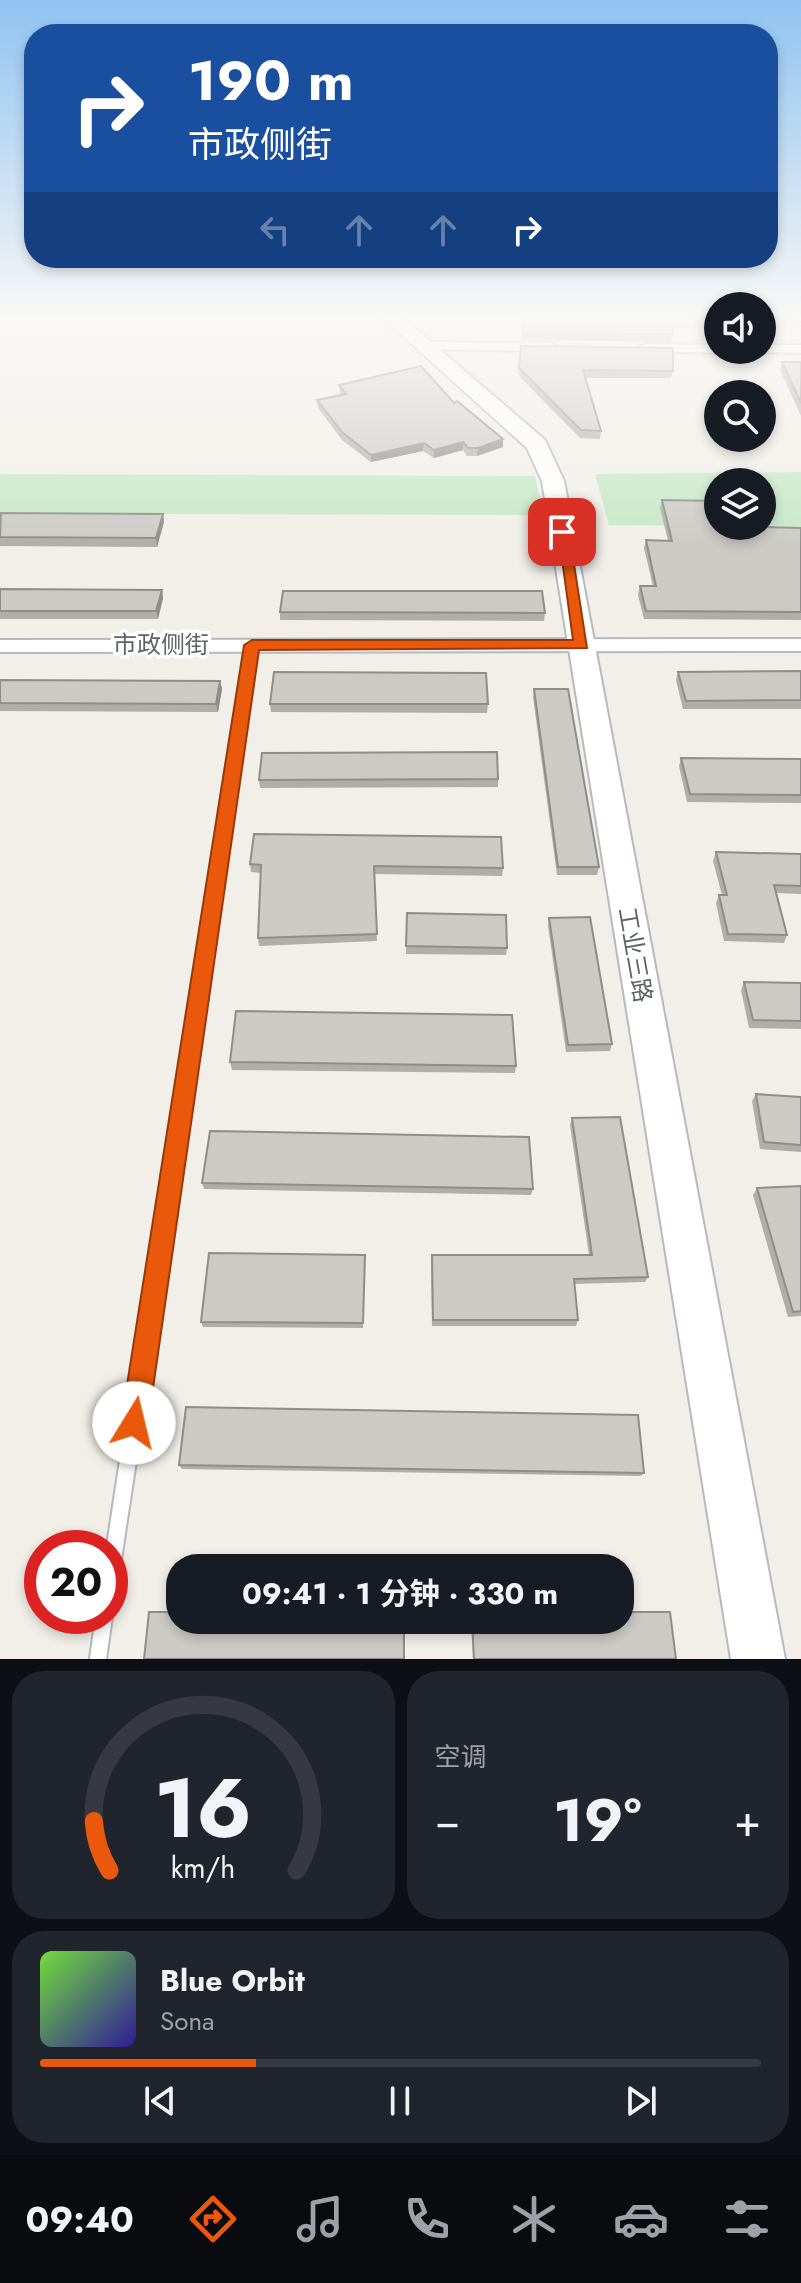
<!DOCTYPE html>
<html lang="zh">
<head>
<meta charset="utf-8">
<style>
  body { margin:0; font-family:Jost,"Noto Sans SC",sans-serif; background:#20242c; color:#f1f3f6; height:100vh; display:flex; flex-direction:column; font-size:30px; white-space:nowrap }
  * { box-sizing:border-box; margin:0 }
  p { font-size:26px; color:#9ea1a6 }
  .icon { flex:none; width:44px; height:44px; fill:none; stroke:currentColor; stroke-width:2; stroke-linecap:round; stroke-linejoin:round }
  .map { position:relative; height:1659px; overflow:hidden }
  .sheet { display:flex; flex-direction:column; gap:12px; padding:12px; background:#0d0f14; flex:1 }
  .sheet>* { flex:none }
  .banner { position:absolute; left:24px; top:24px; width:754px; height:244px; border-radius:32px; box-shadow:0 4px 12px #0003; background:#1a4fa0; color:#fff; overflow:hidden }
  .tools { position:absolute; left:704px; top:292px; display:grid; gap:16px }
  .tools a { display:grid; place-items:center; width:72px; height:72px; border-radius:50%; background:#171b24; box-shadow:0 4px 12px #0003; font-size:40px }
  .speed { position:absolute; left:24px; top:1530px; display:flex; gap:16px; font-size:40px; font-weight:700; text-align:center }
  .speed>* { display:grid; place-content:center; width:104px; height:104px; border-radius:50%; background:#171b24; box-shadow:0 4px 12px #0003; line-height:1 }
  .speed .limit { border:12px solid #d22; background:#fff; color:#111 }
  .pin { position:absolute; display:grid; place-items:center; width:68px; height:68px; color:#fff; margin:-34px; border-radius:16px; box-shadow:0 4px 12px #0006 }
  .me { position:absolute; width:88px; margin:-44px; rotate:9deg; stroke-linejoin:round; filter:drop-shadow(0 0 6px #0008) }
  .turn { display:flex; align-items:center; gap:28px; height:168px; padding:0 32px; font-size:36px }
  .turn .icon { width:104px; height:104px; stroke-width:2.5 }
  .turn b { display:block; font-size:56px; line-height:68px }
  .lanes { display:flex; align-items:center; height:76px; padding:0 32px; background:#0003; justify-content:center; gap:40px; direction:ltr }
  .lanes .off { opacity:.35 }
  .big { font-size:60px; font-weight:700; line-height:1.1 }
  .sheet .widget { flex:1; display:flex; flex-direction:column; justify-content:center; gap:12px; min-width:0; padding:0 28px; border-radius:32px; background:#20242c }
  .sheet .dial { align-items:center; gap:0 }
  .dial svg { height:208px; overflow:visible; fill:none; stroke:#363941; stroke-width:7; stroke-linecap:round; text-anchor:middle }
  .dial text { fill:#f1f3f6; stroke:none }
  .song { display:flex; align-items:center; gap:24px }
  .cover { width:96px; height:96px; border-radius:12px; background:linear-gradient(135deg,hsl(100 70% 55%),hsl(250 70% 35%)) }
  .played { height:8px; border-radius:4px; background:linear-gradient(90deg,#ea580c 30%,#363941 30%) }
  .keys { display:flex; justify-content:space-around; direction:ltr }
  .heat { display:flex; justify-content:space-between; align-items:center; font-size:44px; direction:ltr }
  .sheet .tiles { flex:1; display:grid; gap:12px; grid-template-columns:1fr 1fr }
  .widget:last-child { grid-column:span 2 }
  .trip { position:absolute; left:166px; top:1554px; width:468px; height:80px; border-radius:32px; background:#171b24; box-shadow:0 4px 12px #0003; font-weight:700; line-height:80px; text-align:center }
  .menu { display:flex; height:128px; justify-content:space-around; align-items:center; background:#090b0e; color:#9ea1a6 }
  .menu .icon { width:56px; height:56px }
  .menu .current { color:#ea580c }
  .menu b { font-size:36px; color:#f1f3f6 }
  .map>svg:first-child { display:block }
  .green { fill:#c5e8c5; fill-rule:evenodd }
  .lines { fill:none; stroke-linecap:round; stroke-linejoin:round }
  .lane-far2-casing { stroke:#b5b8bc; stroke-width:12 }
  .lane-far1-casing { stroke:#b5b8bc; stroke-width:16 }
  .lane-casing { stroke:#b5b8bc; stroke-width:20 }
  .street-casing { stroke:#b5b8bc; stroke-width:4 }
  .secondary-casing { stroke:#b6babf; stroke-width:4 }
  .lane-far2 { stroke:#fff; stroke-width:9 }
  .lane-far1 { stroke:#fff; stroke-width:12 }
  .lane { stroke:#fff; stroke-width:16 }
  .street { fill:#fff; fill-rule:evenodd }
  .secondary { fill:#fff; fill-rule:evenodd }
  .wall { fill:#afaea9 }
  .shaded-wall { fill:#8f8d8a }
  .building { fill:#cccac5; stroke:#8f8d8a; stroke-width:2 }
  .route { fill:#ea580c; stroke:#983908; stroke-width:2 }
  .labels { text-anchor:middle; stroke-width:7; stroke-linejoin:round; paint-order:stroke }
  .street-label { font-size:24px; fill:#5f6368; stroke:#fff }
</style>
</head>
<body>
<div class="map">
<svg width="801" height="1659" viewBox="0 0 801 1659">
  <rect width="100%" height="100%" fill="#f1efe8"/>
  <path class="green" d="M801,472V527L609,525L595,474ZM718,482H762V526H718Z
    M0,474L535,476L544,515L136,514L0,522Z"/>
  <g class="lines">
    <g class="lane-far2-casing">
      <path id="lane-far2" d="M226,813L252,645"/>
    </g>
    <g class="lane-far1-casing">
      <path id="lane-far1" d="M171,1180L227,811"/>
    </g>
    <g class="lane-casing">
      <path id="lane" d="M110,1579L171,1178
        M98,1659L104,1616"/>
    </g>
    <g class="street-casing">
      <path id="street" d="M424,342L551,343L558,347L551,351L419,349V343Z
        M645,344L718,345V350H724L718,353L640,351L638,348Z
        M762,345H801V353L757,352L762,350Z
        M801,639V651L0,652V640Z"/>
    </g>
    <g class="secondary-casing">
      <path id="secondary" d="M382,317H402L545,440L564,481L785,1659H731L542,481L527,448Z"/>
    </g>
    <use href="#lane-far2" class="lane-far2"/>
    <use href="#lane-far1" class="lane-far1"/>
    <use href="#lane" class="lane"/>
    <use href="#street" class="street"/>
    <use href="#secondary" class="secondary"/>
  </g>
  <path class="wall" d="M524,317H718V328H673L671,342L522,340Z
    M762,317H801V327H762Z
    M521,346L673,371L671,378H586L601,431L600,439L580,438L519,376Z
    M782,362H801V416L780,370Z
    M339,385L454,403L503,439V447L477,456H467L463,450L434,458L423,451L371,462L342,440L318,408L317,400L341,395L340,392Z
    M662,500L756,527L801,528V620L644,619L638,595L640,586H653L644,548L646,540L668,541L660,508Z
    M163,514L164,522L157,547L0,546V515Z
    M0,589L162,590L163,598L158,619H0Z
    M280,612L545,613L544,621L280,620Z
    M801,671V709H683L676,680L678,672Z
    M0,680L220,681L222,689L218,712L0,711Z
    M534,689L599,867L597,875H557L533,697Z
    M270,704H488L487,713L271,712Z
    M681,758L801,759V803L687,802L679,766Z
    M498,779V787L260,788L259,780Z
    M716,852L801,854V894L777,893L787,935L784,943L724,941L716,903L719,895H722L713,861Z
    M250,864L503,868L502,876L374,874L377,941L259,946L258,938L261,873L251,872Z
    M407,913L507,948L506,955L406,954Z
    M549,918L612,1044L610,1051L566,1052L548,926Z
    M744,982L801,983V1029L749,1028L741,990Z
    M230,1062L516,1066L515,1073L232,1070Z
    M756,1094L801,1097V1152L760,1149L752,1101Z
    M572,1118L648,1277L645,1282L574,1284L578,1320L576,1326H432L431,1260L589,1255L570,1125Z
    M202,1183L533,1189L531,1195L204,1189Z
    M801,1186V1316L788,1317L753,1195L757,1188Z
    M365,1260L363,1328L203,1327L201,1322Z
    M179,1465L644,1473L641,1476L182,1469Z
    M471,1620H620L676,1659H473Z"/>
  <path class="shaded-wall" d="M503,439V447L477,456L478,448Z
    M463,442V450L434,458V450Z
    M424,443L423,451L371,462V455Z
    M163,514L164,522L157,547L156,538Z
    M162,590L163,598L158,619L156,611Z
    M220,681L222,689L218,712L216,704Z"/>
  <path class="building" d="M524,317H718V320H673V334L523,333Z
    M762,317H801V320H762Z
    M521,346L673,348V371L583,370L601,431L581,430L519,368Z
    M782,362H801V403Z
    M421,366L454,403L457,401L503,439L478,448H468L463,442L434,450L424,443L371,455L342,432L317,400L346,394L339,385Z
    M662,500L718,501V526L801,528V612L646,611L640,586H656L646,540L672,541Z
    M1,513L163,514L156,538L0,537Z
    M0,589L162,590L156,611H0Z
    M283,591H542L545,613L280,612Z
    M801,671V700L686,701L678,672Z
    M274,672L486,673L488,704H270Z
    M0,680L220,681L216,704L0,703Z
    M534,689H568L599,867H558Z
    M497,752L498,779L259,780L262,753Z
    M681,758L801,759V795L690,794Z
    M254,834L501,837L503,868L374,866L377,934L258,938L261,865L250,864Z
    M716,852L801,854V886L774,885L787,935L728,934L719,895H727Z
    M407,913L506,915L507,948L406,946Z
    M590,917L612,1044L568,1045L549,918Z
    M744,982L801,983V1021L753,1020Z
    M236,1011L512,1015L516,1066L230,1062Z
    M756,1094L801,1097V1145L764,1142Z
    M620,1117L648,1277L574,1279L578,1320H433L432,1255H592L572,1118Z
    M210,1131L529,1137L533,1189L202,1183Z
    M801,1186V1311L793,1312L757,1188Z
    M209,1253L365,1255L363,1323L201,1322Z
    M186,1407L638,1415L644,1473L179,1465Z
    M149,1612H180V1620H404V1659H144Z
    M620,1612H670L676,1659H474L472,1620H620Z"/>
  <linearGradient id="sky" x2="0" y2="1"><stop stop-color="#8fc3f1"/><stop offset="0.58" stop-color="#f9f8f5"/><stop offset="1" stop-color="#f9f8f5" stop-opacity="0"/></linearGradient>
  <rect width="801" height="549" fill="url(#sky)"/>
  <path class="route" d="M558,529L569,532L587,648L259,650L148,1423L144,1433L134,1437L125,1433L121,1423L244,645L252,640H573Z"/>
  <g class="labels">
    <g class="street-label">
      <text x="161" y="653">市政侧街</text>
      <text transform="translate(635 955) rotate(80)" y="8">工业三路</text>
    </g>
  </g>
</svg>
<div class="tools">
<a><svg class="icon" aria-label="sound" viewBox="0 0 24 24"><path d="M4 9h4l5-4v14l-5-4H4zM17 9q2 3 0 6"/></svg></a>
<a><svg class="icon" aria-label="search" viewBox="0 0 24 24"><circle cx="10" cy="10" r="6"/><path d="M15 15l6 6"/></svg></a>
<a><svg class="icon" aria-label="layers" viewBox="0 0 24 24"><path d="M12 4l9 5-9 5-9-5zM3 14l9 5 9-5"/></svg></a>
</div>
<div class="speed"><div class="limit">20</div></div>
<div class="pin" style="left:562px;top:532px;background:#d93025"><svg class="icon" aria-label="arrive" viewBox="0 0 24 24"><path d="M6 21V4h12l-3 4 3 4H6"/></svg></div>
<svg class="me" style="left:134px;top:1423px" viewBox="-20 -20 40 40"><circle r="19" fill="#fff"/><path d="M0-13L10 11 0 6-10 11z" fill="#ea580c"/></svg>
<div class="trip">09:41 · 1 分钟 · 330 m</div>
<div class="banner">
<div class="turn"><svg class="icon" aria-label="right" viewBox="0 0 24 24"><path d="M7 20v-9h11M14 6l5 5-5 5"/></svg><div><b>190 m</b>市政侧街</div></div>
<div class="lanes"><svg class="icon off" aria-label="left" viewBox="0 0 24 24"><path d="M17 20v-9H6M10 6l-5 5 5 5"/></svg><svg class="icon off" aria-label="ahead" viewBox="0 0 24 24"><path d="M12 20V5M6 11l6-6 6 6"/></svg><svg class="icon off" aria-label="ahead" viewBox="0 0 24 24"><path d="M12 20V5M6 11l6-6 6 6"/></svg><svg class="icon" aria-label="right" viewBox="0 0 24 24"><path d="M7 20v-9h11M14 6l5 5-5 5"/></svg></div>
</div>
</div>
<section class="sheet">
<div class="tiles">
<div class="widget dial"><svg viewBox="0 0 100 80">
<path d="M14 69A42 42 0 1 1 86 69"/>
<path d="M14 69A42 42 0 0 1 8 50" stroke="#ea580c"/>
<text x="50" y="56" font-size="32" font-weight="700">16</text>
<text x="50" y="72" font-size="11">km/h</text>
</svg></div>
<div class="widget"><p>空调</p>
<div class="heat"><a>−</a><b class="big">19°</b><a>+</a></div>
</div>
<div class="widget">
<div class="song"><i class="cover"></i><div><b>Blue Orbit</b><p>Sona</p></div></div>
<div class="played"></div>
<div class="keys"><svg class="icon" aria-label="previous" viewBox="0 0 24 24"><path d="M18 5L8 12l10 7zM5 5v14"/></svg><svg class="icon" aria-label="pause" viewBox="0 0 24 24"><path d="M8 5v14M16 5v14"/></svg><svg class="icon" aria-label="next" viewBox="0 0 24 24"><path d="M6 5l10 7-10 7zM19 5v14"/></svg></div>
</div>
</div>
</section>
<nav class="menu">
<b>09:40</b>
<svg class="icon current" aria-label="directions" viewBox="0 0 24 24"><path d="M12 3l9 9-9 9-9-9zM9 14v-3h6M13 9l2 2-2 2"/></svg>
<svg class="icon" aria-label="music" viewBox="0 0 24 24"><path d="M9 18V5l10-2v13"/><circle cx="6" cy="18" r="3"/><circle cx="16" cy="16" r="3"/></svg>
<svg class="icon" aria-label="phone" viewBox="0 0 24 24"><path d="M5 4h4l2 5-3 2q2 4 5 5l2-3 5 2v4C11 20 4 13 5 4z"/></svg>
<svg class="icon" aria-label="climate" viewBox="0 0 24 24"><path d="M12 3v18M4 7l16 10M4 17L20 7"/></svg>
<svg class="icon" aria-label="car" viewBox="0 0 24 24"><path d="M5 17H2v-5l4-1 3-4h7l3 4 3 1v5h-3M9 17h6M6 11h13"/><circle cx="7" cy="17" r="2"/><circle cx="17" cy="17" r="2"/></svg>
<svg class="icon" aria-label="filters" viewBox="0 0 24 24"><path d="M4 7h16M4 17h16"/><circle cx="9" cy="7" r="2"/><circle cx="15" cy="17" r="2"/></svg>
</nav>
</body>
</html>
